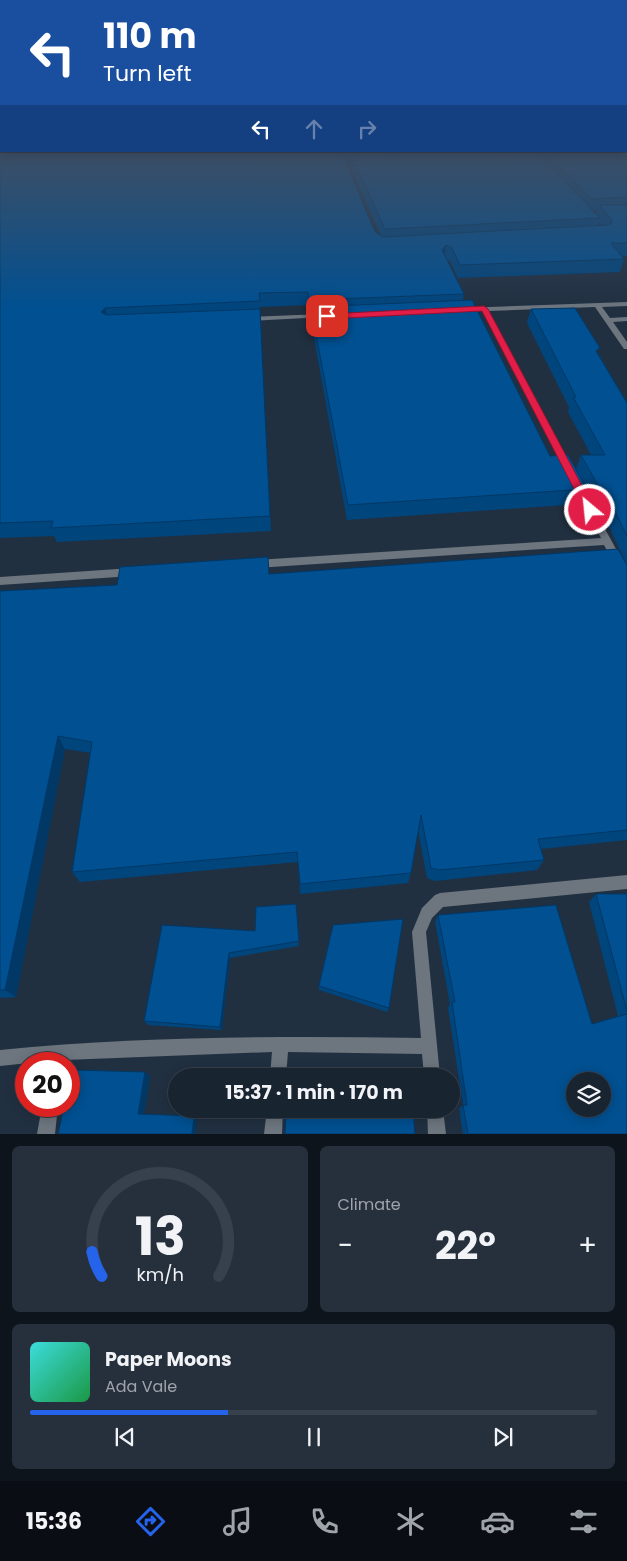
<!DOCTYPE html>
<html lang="en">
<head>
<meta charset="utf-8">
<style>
  body { margin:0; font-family:Poppins,sans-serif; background:#26303d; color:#f1f3f6; height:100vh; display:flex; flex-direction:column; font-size:19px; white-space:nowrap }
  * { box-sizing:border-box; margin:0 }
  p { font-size:16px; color:#9fa4ab }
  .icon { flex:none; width:28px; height:28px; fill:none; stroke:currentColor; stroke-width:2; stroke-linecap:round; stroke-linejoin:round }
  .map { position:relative; height:1134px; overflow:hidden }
  .details { display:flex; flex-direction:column; gap:12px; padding:12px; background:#0e141b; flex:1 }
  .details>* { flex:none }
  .guide { position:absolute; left:0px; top:0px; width:628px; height:152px; box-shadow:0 2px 12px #0003,0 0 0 1px #37414d; background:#1a4fa0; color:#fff; overflow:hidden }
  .fabs { position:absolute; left:566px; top:1072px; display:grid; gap:10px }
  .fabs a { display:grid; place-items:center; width:45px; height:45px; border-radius:50%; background:#192431; box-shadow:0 2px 12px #0003,0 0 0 1px #37414d; font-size:25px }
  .speed { position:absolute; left:15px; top:1052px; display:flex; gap:10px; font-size:25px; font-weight:700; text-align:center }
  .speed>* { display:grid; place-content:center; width:65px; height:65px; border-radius:50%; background:#192431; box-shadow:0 2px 12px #0003,0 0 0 1px #37414d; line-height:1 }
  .speed .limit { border:8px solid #d22; background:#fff; color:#111 }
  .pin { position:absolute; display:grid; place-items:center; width:42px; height:42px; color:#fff; margin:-21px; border-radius:10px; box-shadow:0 2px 8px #0006 }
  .me { position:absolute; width:55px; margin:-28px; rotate:332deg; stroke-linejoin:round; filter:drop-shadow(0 0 4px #0008) }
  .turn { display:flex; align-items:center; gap:18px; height:105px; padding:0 20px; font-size:22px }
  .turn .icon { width:65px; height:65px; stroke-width:2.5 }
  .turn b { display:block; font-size:35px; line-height:42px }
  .lanes { display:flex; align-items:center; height:48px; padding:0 20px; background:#0003; justify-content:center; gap:25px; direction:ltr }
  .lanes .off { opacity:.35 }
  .big { font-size:38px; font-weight:700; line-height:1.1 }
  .details .card { flex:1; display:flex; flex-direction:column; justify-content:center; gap:8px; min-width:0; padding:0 18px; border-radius:8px; background:#26303d }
  .details .dial { align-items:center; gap:0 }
  .dial svg { height:130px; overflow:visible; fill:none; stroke:#37414d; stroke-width:7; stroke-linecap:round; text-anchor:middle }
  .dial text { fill:#f1f3f6; stroke:none }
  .song { display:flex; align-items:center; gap:15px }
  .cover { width:60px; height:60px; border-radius:8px; background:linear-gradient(135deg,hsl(180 70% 55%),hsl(140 70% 35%)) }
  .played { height:5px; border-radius:2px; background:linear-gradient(90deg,#2563eb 35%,#37414d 35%) }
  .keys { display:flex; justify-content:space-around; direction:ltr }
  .heat { display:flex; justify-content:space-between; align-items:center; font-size:28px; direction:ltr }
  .details .tiles { flex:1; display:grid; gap:12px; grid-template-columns:1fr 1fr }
  .card:last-child { grid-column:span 2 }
  .trip { position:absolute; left:168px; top:1068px; width:292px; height:50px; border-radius:25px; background:#192431; box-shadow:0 2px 12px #0003,0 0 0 1px #37414d; font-weight:700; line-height:50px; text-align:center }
  .tabs { display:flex; height:80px; justify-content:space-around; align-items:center; background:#0a0e14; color:#9fa4ab }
  .tabs .icon { width:35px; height:35px }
  .tabs .active { color:#2563eb }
  .tabs b { font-size:22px; color:#f1f3f6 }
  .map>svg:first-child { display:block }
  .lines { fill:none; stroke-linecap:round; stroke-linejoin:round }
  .service { fill:#6d757e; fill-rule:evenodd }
  .minor { fill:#6d757e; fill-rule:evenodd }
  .wall { fill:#01457d; fill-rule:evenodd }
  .shaded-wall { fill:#013866 }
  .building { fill:#015091; stroke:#013866; fill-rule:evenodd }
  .route { fill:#e11d48; stroke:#92132f }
</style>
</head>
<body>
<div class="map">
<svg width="627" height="1134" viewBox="0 0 627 1134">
  <rect width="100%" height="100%" fill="#213041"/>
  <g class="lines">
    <path class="service" d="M627,302V306L602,307L610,318L627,317V321L613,322L627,342V349H624L595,307L488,311L571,467L567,470L564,469L482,311L462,312L459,310L462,308Z
      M323,314L325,315V317L248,321L245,319L248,317Z
      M578,484L582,487L627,569V582L623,581L604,545L256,568L251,564L256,560L601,538L574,487Z
      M132,568L137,572L132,576L0,585V577Z"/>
    <path class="minor" d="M627,875V889L443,907L432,918L426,932L440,1076H424L422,1054L288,1052L286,1076H270L272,1052L65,1060L64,1064H48V1061L0,1066V1050C139,1036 280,1036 421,1038L412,932L422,908L435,895L440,893Z
      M42,1106H58L55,1134H37Z
      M267,1109H283L282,1134H264Z
      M427,1109H443L446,1134H428Z"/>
  </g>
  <path class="wall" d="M0,150L1,151H626L627,150V256H622L624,259L620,272L458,278L450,261L447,260L464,294L463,301L550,456L576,469L581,455H591L568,412L569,407L527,323L531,309L598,353L627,403V565L598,503L594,504L587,490L581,504L347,520L311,321V313H309L308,305L260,307L271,531L57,542L54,536L0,538ZM352,162L351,169L381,236L375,232L346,164ZM592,211H597L596,215ZM599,222L602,225L598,226Z
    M627,565V840L541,849L544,860L537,870L435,881L427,878L418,830L411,873L408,883L300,894L298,862L80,882L72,872L91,753L65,749L16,997L0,998V591L117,585L269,574Z
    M596,894H627V1134H463L459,1108L463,1105L448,1008L450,1004L435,922L438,915L592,1024L618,1016L589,902Z
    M296,904L299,946L230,958L222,1030L148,1025L144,1021L255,931Z
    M319,986L389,1008L387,1012L319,990Z"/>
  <path class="shaded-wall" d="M350,151H354L353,160L352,157V162L343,165V156L344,154Z
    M446,245L444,258L442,250Z
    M105,308L108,321L101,312Z
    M58,736L65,749L16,997L5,990Z
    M229,953L230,958L222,1030L220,1027Z
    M145,1072L150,1076L144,1117L138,1114Z
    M194,1116L197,1118L196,1134H192Z"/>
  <path class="building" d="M0,150H1V151H350L344,154L343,156L375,232L383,237L608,225L612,223V220L599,205H627V243H611L624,259L460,265L452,248L446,245L442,250L464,294L309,300L308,292L259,293L260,301L105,308L101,312L106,315L260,309L270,516L51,528L53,521L0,523Z
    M626,150H627V197L592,199L545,151H626Z
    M458,151H535L600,218L385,229L352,157L356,155Z
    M472,300L550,456L568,455L587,489L348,505L311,307Z
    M575,308L600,348L596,351L627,403V536L604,489H600L581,455H605L573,397H576L531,309Z
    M618,549L627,565V830L538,839L544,860L439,870L431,868L421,815L411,873L300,884L297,852L72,872L92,742L58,736L5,990H0V591L117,585L120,567L268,557L269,574Z
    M596,894H627V1011Z
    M296,904L299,941L229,953L220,1027L144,1021L162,925L255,931L256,907Z
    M556,905L592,1024L627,1014V1134H468L463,1105H467L452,1002H455L438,915ZM575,1081H602V1109H575Z
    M403,919L389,1008L319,986L333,925Z
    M71,1070L145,1072L138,1114L194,1116L192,1134H58L64,1106H69V1082Z
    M286,1109H413L415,1134H285Z"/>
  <linearGradient id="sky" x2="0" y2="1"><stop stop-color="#121a24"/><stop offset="0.49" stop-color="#3d4e65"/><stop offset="1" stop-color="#3d4e65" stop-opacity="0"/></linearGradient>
  <rect width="627" height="308" fill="url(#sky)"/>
  <path class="route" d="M484,306L488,309L595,510L594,512L590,513L585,510L482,311L327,319L323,316L327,314Z"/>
</svg>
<div class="fabs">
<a><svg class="icon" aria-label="layers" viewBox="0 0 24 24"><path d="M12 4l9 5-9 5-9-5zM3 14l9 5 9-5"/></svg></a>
</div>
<div class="speed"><div class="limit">20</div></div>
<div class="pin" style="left:327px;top:316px;background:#d93025"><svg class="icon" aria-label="arrive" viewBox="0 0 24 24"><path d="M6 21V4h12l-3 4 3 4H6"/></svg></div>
<svg class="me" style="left:590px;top:510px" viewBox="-20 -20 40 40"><circle r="17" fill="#e11d48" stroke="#fff" stroke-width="3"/><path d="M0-11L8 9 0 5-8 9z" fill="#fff"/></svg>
<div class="trip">15:37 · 1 min · 170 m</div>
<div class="guide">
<div class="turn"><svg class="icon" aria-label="left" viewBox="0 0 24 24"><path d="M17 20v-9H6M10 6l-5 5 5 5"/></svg><div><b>110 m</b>Turn left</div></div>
<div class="lanes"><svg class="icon" aria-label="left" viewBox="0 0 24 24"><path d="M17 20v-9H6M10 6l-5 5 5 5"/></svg><svg class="icon off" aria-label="ahead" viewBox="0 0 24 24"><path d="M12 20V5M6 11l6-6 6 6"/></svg><svg class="icon off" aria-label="right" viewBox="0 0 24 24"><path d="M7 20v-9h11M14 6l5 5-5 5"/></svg></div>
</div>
</div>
<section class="details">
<div class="tiles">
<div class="card dial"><svg viewBox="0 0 100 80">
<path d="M14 69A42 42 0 1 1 86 69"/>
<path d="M14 69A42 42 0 0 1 8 54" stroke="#2563eb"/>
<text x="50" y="56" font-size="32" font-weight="700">13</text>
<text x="50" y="72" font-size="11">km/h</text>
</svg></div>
<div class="card"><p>Climate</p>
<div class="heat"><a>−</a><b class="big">22°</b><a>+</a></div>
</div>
<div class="card">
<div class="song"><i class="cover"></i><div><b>Paper Moons</b><p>Ada Vale</p></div></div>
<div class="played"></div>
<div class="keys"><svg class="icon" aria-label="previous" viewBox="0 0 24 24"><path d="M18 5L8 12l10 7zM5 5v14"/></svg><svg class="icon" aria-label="pause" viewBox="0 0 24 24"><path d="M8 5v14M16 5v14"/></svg><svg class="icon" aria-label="next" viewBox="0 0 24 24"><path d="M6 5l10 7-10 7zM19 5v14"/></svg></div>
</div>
</div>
</section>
<nav class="tabs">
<b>15:36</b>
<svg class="icon active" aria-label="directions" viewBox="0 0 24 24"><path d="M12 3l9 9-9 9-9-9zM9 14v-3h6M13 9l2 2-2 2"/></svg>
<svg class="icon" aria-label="music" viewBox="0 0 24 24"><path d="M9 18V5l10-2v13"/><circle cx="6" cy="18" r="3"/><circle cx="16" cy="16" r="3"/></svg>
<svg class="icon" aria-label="phone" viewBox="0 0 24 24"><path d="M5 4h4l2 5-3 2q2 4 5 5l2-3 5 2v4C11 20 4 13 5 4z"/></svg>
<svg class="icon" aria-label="climate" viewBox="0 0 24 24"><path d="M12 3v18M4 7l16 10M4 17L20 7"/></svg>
<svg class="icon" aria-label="car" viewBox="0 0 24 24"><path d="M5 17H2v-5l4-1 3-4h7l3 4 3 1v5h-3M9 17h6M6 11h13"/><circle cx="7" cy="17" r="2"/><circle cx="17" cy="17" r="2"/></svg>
<svg class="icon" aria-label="filters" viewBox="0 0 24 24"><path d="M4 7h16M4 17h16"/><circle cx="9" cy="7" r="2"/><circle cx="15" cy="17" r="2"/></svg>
</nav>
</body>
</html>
